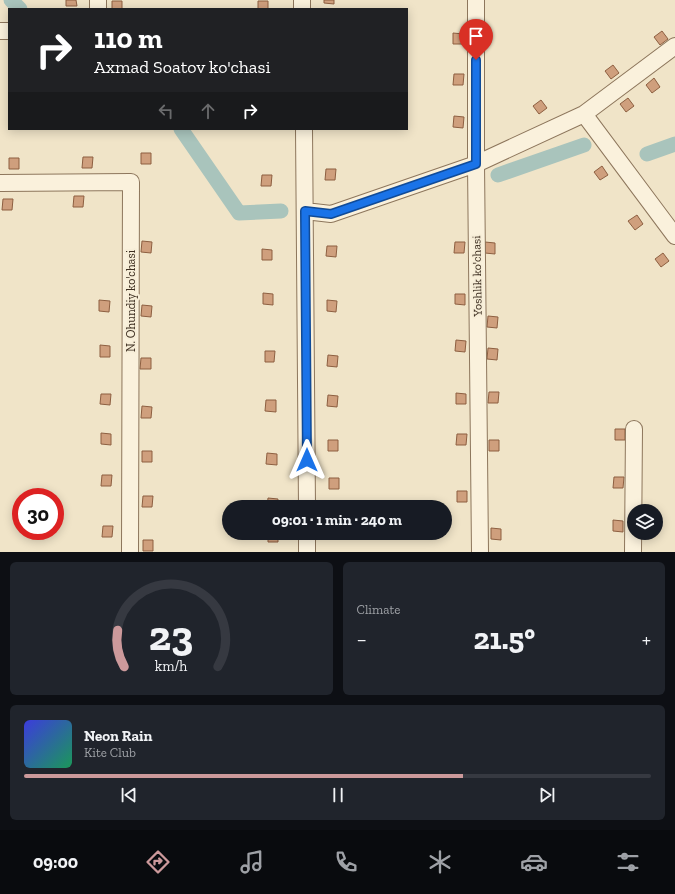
<!DOCTYPE html>
<html lang="en">
<head>
<meta charset="utf-8">
<style>
  body { margin:0; font-family:"Zilla Slab",serif; background:#20242c; color:#f1f3f6; height:100vh; display:flex; flex-direction:column; font-size:15px; white-space:nowrap }
  * { box-sizing:border-box; margin:0 }
  p { font-size:13px; color:#9ea1a6 }
  .icon { flex:none; width:22px; height:22px; fill:none; stroke:currentColor; stroke-width:2; stroke-linecap:round; stroke-linejoin:round }
  .map { position:relative; height:552px; overflow:hidden }
  .sheet { display:flex; flex-direction:column; gap:10px; padding:10px; background:#0d0f14; flex:1 }
  .sheet>* { flex:none }
  .top-card { position:absolute; left:8px; top:8px; width:400px; height:122px; border-radius:0px; box-shadow:0 2px 10px #0003; background:#202124; color:#fff; overflow:hidden }
  .controls { position:absolute; left:627px; top:504px; display:grid; gap:8px }
  .controls a { display:grid; place-items:center; width:36px; height:36px; border-radius:50%; background:#171b24; box-shadow:0 2px 10px #0003; font-size:20px }
  .speed { position:absolute; left:12px; top:488px; display:flex; gap:8px; font-size:20px; font-weight:700; text-align:center }
  .speed>* { display:grid; place-content:center; width:52px; height:52px; border-radius:50%; background:#171b24; box-shadow:0 2px 10px #0003; line-height:1 }
  .speed .limit { border:6px solid #d22; background:#fff; color:#111 }
  .pin { position:absolute; display:grid; place-items:center; width:34px; height:34px; color:#fff; margin:-41px -17px; border-radius:50% 50% 50% 0; rotate:-45deg; box-shadow:0 0 4px #0007 }
  .pin .icon { rotate:45deg }
  .me { position:absolute; width:44px; margin:-22px; rotate:0deg; stroke-linejoin:round; filter:drop-shadow(0 0 3px #0008) }
  .turn { display:flex; align-items:center; gap:14px; height:84px; padding:0 20px; font-size:18px }
  .turn .icon { width:52px; height:52px; stroke-width:2.5 }
  .turn b { display:block; font-size:28px; line-height:34px }
  .lanes { display:flex; align-items:center; height:38px; padding:0 20px; background:#0003; justify-content:center; gap:20px; direction:ltr }
  .lanes .off { opacity:.35 }
  .big { font-size:30px; font-weight:700; line-height:1.1 }
  .sheet .widget { flex:1; display:flex; flex-direction:column; justify-content:center; gap:6px; min-width:0; padding:0 14px; border-radius:6px; background:#20242c }
  .sheet .dial { align-items:center; gap:0 }
  .dial svg { height:104px; overflow:visible; fill:none; stroke:#363941; stroke-width:7; stroke-linecap:round; text-anchor:middle }
  .dial text { fill:#f1f3f6; stroke:none }
  .song { display:flex; align-items:center; gap:12px }
  .cover { width:48px; height:48px; border-radius:6px; background:linear-gradient(135deg,hsl(240 70% 55%),hsl(150 70% 35%)) }
  .played { height:4px; border-radius:2px; background:linear-gradient(90deg,#cc999b 70%,#363941 70%) }
  .keys { display:flex; justify-content:space-around; direction:ltr }
  .heat { display:flex; justify-content:space-between; align-items:center; font-size:22px; direction:ltr }
  .sheet .tiles { flex:1; display:grid; gap:10px; grid-template-columns:1fr 1fr }
  .widget:last-child { grid-column:span 2 }
  .trip { position:absolute; left:222px; top:500px; width:230px; height:40px; border-radius:20px; background:#171b24; box-shadow:0 2px 10px #0003; font-weight:700; line-height:40px; text-align:center }
  .tab-bar { display:flex; height:64px; justify-content:space-around; align-items:center; background:#090b0e; color:#9ea1a6 }
  .tab-bar .icon { width:28px; height:28px }
  .tab-bar .on { color:#cc999b }
  .tab-bar b { font-size:18px; color:#f1f3f6 }
  .map>svg:first-child { display:block }
  .lines { fill:none; stroke-linecap:round; stroke-linejoin:round }
  .canal { stroke:#a9c4bc; stroke-width:15 }
  .building { fill:#cf9f7d; stroke:#8d5f41 }
  .minor-casing { stroke:#8d765c; stroke-width:18 }
  .minor { stroke:#faf1dc; stroke-width:16 }
  .route-casing { stroke:#114b97; stroke-width:10 }
  .route { stroke:#1a73e8; stroke-width:7 }
  .labels { text-anchor:middle; stroke-width:4; stroke-linejoin:round; paint-order:stroke }
  .street-label { font-size:12px; fill:#3d2e20; stroke:#f7eed8 }
</style>
</head>
<body>
<div class="map">
<svg width="675" height="552" viewBox="0 0 675 552">
  <rect width="100%" height="100%" fill="#f0e4c8"/>
  <g class="lines">
    <path class="canal" d="M11,0L20,9
      M181,129L239,213L281,211
      M647,154L675,144
      M498,175L584,145"/>
  </g>
  <path class="building" d="M66,0H76L77,6H66Z
    M324,0H334V4L324,3Z
    M112,1H122V9H112Z
    M258,1H268V9H258Z
    M662,31L668,39L660,45L654,37Z
    M453,33L463,34V44H453Z
    M613,65L619,73L611,79L605,71Z
    M454,74H464L463,85H453Z
    M654,78L660,87L652,93L646,85Z
    M628,98L634,106L626,112L620,104Z
    M541,100L547,108L539,114L533,106Z
    M454,116L464,117L463,128L453,127Z
    M141,153H151V164H141Z
    M83,157H93L92,168H82Z
    M9,158H19V169H9Z
    M602,166L608,175L600,180L594,172Z
    M326,169H336L335,180H325Z
    M262,175H272L271,186H261Z
    M74,196H84L83,207H73Z
    M3,199H13L12,210H2Z
    M637,215L643,224L635,230L628,221Z
    M142,241L152,242L151,253L141,252Z
    M455,242H465L464,253H454Z
    M485,242L495,243V254L485,253Z
    M327,246H337L336,257L326,256Z
    M262,249L272,250V260H262Z
    M663,253L669,261L661,267L655,259Z
    M263,293L273,294V305L263,304Z
    M455,294H465V305L455,304Z
    M99,300L110,301L109,312L99,311Z
    M327,300L337,301L336,312L327,311Z
    M142,305L152,306L151,317L141,316Z
    M488,316L498,317L497,328L487,327Z
    M456,340L466,341L465,352L455,351Z
    M100,345L110,346V357H100Z
    M488,348L498,349L497,360L487,359Z
    M265,351H275L274,362H265Z
    M328,355L338,356L337,367L327,366Z
    M141,358H151V369H140Z
    M489,392H499L498,403H488Z
    M456,393L466,394V404H456Z
    M101,394H111L110,405L100,404Z
    M328,395L338,396L337,407L327,406Z
    M266,400H276V412L265,411Z
    M142,406L152,407L151,418H141Z
    M615,429H625V440H615Z
    M101,433L111,434V445L101,444Z
    M457,434H467L466,445H456Z
    M328,440H338V451H328Z
    M489,440H499V451H489Z
    M142,451H152V462H142Z
    M267,453L277,454V465L266,464Z
    M102,475H112L111,486H101Z
    M614,477H624L623,488H613Z
    M329,478H339V489H329Z
    M457,491H467V502H457Z
    M143,496H153L152,507H142Z
    M268,498L278,499L277,507H267Z
    M613,520L623,521V532L613,531Z
    M103,526H113L112,537H102Z
    M491,528L501,529V540L491,539Z
    M268,533H278V542H268Z
    M143,540H153V551H143Z"/>
  <g class="lines">
    <g class="minor-casing">
      <path id="minor" d="M98,0V9
        M302,0V9
        M476,0V164L480,552
        M0,31H8
        M584,114L675,236
        M304,129L307,507
        M0,183L131,182L130,552
        M305,211L331,214L476,164L584,114L675,46
        M307,533V552
        M633,552L634,429"/>
    </g>
    <use href="#minor" class="minor"/>
  </g>
  <g class="lines">
    <g class="route-casing">
      <path id="route" d="M307,460L305,211L331,214L476,164V60"/>
    </g>
    <use href="#route" class="route"/>
  </g>
  <g class="labels">
    <g class="street-label">
      <text transform="translate(477 276) rotate(-91)" y="4">Yoshlik ko'chasi</text>
      <text transform="translate(131 301) rotate(-90)" y="4">N. Ohundiy ko'chasi</text>
    </g>
  </g>
</svg>
<div class="controls">
<a><svg class="icon" aria-label="layers" viewBox="0 0 24 24"><path d="M12 4l9 5-9 5-9-5zM3 14l9 5 9-5"/></svg></a>
</div>
<div class="speed"><div class="limit">30</div></div>
<div class="pin" style="left:476px;top:60px;background:#d93025"><svg class="icon" aria-label="arrive" viewBox="0 0 24 24"><path d="M6 21V4h12l-3 4 3 4H6"/></svg></div>
<svg class="me" style="left:307px;top:460px" viewBox="-20 -20 40 40"><path d="M0-17L14 15 0 8-14 15z" fill="#1a73e8" stroke="#fff" stroke-width="4"/></svg>
<div class="trip">09:01 · 1 min · 240 m</div>
<div class="top-card">
<div class="turn"><svg class="icon" aria-label="right" viewBox="0 0 24 24"><path d="M7 20v-9h11M14 6l5 5-5 5"/></svg><div><b>110 m</b>Axmad Soatov ko'chasi</div></div>
<div class="lanes"><svg class="icon off" aria-label="left" viewBox="0 0 24 24"><path d="M17 20v-9H6M10 6l-5 5 5 5"/></svg><svg class="icon off" aria-label="ahead" viewBox="0 0 24 24"><path d="M12 20V5M6 11l6-6 6 6"/></svg><svg class="icon" aria-label="right" viewBox="0 0 24 24"><path d="M7 20v-9h11M14 6l5 5-5 5"/></svg></div>
</div>
</div>
<section class="sheet">
<div class="tiles">
<div class="widget dial"><svg viewBox="0 0 100 80">
<path d="M14 69A42 42 0 1 1 86 69"/>
<path d="M14 69A42 42 0 0 1 9 41" stroke="#cc999b"/>
<text x="50" y="56" font-size="32" font-weight="700">23</text>
<text x="50" y="72" font-size="11">km/h</text>
</svg></div>
<div class="widget"><p>Climate</p>
<div class="heat"><a>−</a><b class="big">21.5°</b><a>+</a></div>
</div>
<div class="widget">
<div class="song"><i class="cover"></i><div><b>Neon Rain</b><p>Kite Club</p></div></div>
<div class="played"></div>
<div class="keys"><svg class="icon" aria-label="previous" viewBox="0 0 24 24"><path d="M18 5L8 12l10 7zM5 5v14"/></svg><svg class="icon" aria-label="pause" viewBox="0 0 24 24"><path d="M8 5v14M16 5v14"/></svg><svg class="icon" aria-label="next" viewBox="0 0 24 24"><path d="M6 5l10 7-10 7zM19 5v14"/></svg></div>
</div>
</div>
</section>
<nav class="tab-bar">
<b>09:00</b>
<svg class="icon on" aria-label="directions" viewBox="0 0 24 24"><path d="M12 3l9 9-9 9-9-9zM9 14v-3h6M13 9l2 2-2 2"/></svg>
<svg class="icon" aria-label="music" viewBox="0 0 24 24"><path d="M9 18V5l10-2v13"/><circle cx="6" cy="18" r="3"/><circle cx="16" cy="16" r="3"/></svg>
<svg class="icon" aria-label="phone" viewBox="0 0 24 24"><path d="M5 4h4l2 5-3 2q2 4 5 5l2-3 5 2v4C11 20 4 13 5 4z"/></svg>
<svg class="icon" aria-label="climate" viewBox="0 0 24 24"><path d="M12 3v18M4 7l16 10M4 17L20 7"/></svg>
<svg class="icon" aria-label="car" viewBox="0 0 24 24"><path d="M5 17H2v-5l4-1 3-4h7l3 4 3 1v5h-3M9 17h6M6 11h13"/><circle cx="7" cy="17" r="2"/><circle cx="17" cy="17" r="2"/></svg>
<svg class="icon" aria-label="filters" viewBox="0 0 24 24"><path d="M4 7h16M4 17h16"/><circle cx="9" cy="7" r="2"/><circle cx="15" cy="17" r="2"/></svg>
</nav>
</body>
</html>
